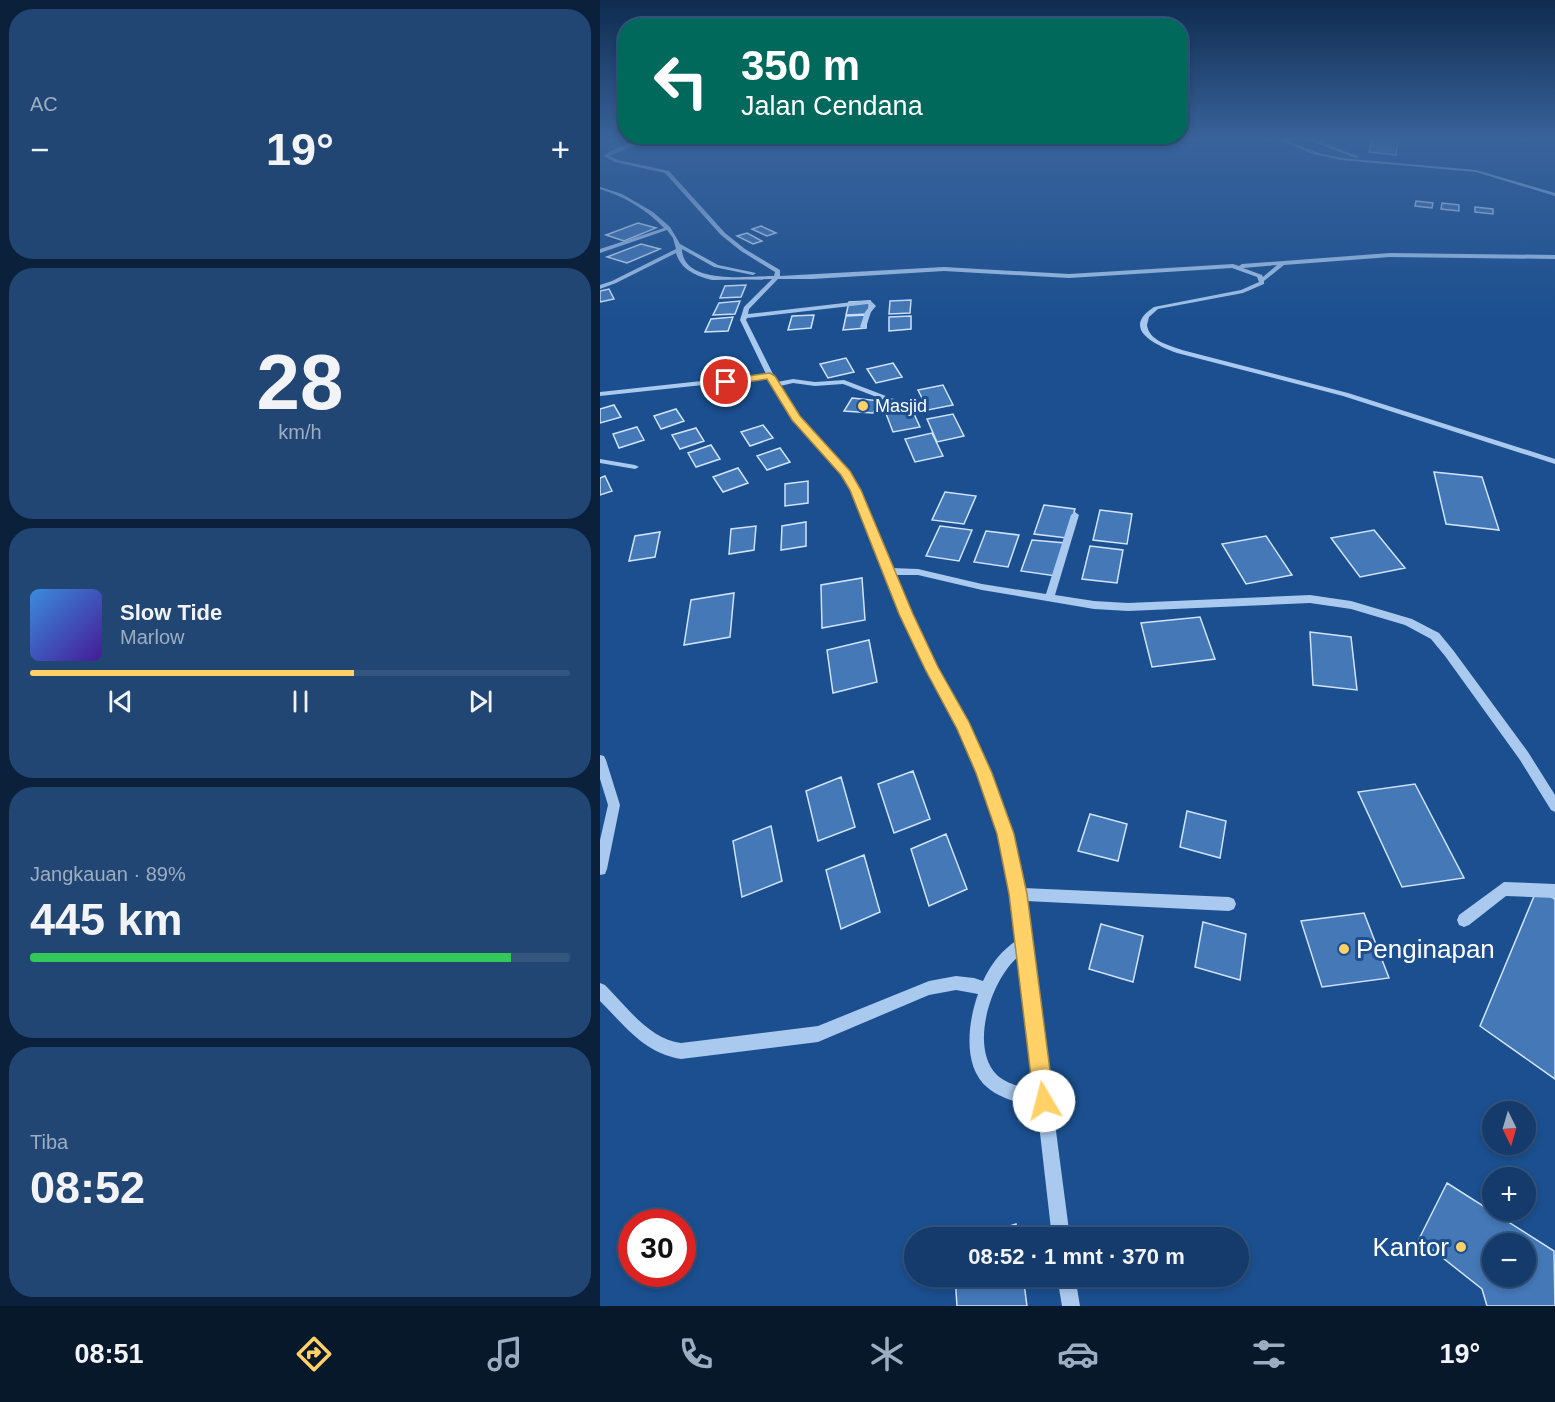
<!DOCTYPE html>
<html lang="id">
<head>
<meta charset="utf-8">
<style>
  body { margin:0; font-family:Helvetica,sans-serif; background:#214673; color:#f1f3f6; height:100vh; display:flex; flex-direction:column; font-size:22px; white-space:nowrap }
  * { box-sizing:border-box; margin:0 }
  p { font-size:20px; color:#9dadc1 }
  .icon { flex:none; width:33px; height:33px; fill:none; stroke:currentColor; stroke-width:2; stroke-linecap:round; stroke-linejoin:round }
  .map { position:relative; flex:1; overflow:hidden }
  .details { display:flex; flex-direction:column; gap:9px; padding:9px; background:#0b203b; width:600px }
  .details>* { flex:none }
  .hud { position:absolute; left:18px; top:18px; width:570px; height:126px; border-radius:24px; box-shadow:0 3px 9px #0003,0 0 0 2px #33557e; background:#00695c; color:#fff; overflow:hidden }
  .needle { width:39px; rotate:175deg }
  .fabs { position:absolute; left:882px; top:1101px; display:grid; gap:12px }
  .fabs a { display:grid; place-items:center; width:54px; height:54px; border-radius:50%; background:#143b6b; box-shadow:0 3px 9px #0003,0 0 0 2px #33557e; font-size:30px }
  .speed { position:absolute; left:18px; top:1209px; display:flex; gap:12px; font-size:30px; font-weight:700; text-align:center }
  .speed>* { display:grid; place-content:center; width:78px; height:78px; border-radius:50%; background:#143b6b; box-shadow:0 3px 9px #0003,0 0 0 2px #33557e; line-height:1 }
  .speed .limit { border:9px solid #d22; background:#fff; color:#111 }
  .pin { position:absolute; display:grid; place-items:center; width:51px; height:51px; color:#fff; margin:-26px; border:3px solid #fff; border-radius:50%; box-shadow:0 2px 6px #0007 }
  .me { position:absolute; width:66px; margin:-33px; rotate:352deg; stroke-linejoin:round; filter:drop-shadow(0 0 4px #0008) }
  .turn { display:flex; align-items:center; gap:21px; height:126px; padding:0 24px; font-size:27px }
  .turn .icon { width:78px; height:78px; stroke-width:2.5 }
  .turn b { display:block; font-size:42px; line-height:51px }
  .big { font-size:45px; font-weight:700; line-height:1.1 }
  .details .tile { flex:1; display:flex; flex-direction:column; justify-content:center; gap:9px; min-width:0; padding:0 21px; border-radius:24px; background:#214673 }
  .details .dial { align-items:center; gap:0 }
  .dial b { font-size:78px; line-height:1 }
  .song { display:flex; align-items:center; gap:18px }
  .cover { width:72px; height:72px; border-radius:9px; background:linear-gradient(135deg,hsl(210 70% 55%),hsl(260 70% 35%)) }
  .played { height:6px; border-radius:3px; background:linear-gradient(90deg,#ffd166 60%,#33557e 60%) }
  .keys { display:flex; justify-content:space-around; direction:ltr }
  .heat { display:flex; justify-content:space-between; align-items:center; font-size:33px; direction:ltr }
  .charge { height:9px; border-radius:4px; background:linear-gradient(90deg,#34c759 89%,#33557e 0) }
  .trip { position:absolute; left:304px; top:1227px; width:345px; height:60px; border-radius:30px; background:#143b6b; box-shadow:0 3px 9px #0003,0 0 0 2px #33557e; font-weight:700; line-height:60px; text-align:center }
  .tab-bar { display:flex; height:96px; justify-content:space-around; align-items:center; background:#08182b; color:#9dadc1 }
  .tab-bar .icon { width:42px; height:42px }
  .tab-bar .current { color:#ffd166 }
  .tab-bar b { font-size:27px; color:#f1f3f6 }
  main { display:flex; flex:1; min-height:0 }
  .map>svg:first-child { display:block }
  .building { fill:#4478b7; stroke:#cfe3fa; stroke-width:1.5; fill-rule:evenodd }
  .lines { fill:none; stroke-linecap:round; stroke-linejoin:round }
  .minor { fill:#a9c9ee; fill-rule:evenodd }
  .route { fill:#ffd166; stroke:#a68842; stroke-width:1.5 }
  .poi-dot { fill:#ffd166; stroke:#1b4f8f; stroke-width:2 }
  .labels { text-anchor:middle; stroke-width:6; stroke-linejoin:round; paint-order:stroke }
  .far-poi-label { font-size:18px; fill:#fff; stroke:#1b4f8f; text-anchor:start }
  .near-poi-label { font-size:26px; fill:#fff; stroke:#1b4f8f; text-anchor:start }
</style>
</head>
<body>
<main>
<section class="details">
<div class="tile"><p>AC</p>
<div class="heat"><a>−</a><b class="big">19°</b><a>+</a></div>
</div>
<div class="tile dial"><b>28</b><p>km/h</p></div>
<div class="tile">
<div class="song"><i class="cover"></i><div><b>Slow Tide</b><p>Marlow</p></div></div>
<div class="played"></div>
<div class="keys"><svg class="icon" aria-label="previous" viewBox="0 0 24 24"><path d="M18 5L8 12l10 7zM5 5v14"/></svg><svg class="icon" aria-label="pause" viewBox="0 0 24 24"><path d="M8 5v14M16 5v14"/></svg><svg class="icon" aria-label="next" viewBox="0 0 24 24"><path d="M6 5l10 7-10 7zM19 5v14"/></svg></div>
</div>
<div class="tile"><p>Jangkauan · 89%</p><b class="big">445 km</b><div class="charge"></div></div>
<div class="tile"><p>Tiba</p><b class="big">08:52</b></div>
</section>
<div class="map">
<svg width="955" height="1306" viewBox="0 0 955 1306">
  <rect width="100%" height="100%" fill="#1b4f8f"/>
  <path class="building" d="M772,140H798L796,155L769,152Z
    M816,201L833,203L832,208L815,206Z
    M842,203L859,205V211L841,209Z
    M875,207L893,209V214L875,212Z
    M38,223L56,228L24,241L6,235Z
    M161,226L176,233L167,236L152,229Z
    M147,233L162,241L153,244L137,236Z
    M41,244L60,249L27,263L7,257Z
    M146,285L141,297L120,298L125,286Z
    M9,289L14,299L0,302V291Z
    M311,300L310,313L289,314L290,301Z
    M140,301L135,314L113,315L119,303Z
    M270,301L268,314L246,315L249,302Z
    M214,315L211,328L188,330L192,316Z
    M267,315L266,328L243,330L246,316Z
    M311,316V329L289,331V317Z
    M133,317L128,331L105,332L111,319Z
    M246,358L254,372L228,378L220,364Z
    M293,363L302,377L276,383L267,369Z
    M343,385L353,405L328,410L318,390Z
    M252,398L281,401L273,413L244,411Z
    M14,405L21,417L0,423V409Z
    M310,405L320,427L293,432L285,411Z
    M76,409L84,421L61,429L54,416Z
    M353,414L364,436L337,442L327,419Z
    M163,425L173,438L150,446L141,432Z
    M37,427L44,440L19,448L13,434Z
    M96,428L104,441L80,449L72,435Z
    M332,433L343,456L315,462L305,439Z
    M111,445L120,459L96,467L88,453Z
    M180,448L190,462L167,470L157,456Z
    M138,468L148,483L123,492L113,477Z
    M834,472L882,477L899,530L846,524Z
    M5,476L12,491L0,495V478Z
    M208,481V503L185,506V484Z
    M345,492L376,496L364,524L332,520Z
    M444,505L475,509L467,538L434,534Z
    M500,510L532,514L527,544L493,540Z
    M206,522V546L181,550L182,526Z
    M156,526L154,550L129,554L131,529Z
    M340,526L372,530L359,561L326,556Z
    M774,530L805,568L760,577L731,538Z
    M386,531L419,535L408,567L374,562Z
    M60,532L55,557L29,561L35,536Z
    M666,536L692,575L646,584L622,544Z
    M432,540L465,543L456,576L421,571Z
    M490,546L523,550L517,583L482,579Z
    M262,578L265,620L222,628L221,585Z
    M134,593L130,637L84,645L91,600Z
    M600,617L615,659L552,667L541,623Z
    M710,632L751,637L757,690L713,685Z
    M269,640L277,682L233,693L227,650Z
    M313,771L330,819L294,833L278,784Z
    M241,777L255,827L218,841L206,791Z
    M815,784L864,878L802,887L758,792Z
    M587,811L626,821L620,858L580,847Z
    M490,814L527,824L518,861L478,851Z
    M171,826L182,881L142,897L133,841Z
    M346,834L367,889L329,906L311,849Z
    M264,855L280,912L241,929L226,870Z
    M937,889L955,899V1079L880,1026Z
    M764,913L789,978L722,987L701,921Z
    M603,922L646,934L640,980L595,967Z
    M501,924L543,936L533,982L489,969Z
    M847,1183L954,1251L955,1306H887L882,1289L819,1239ZM892,1244H926V1276H892Z
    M416,1224L418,1238H373Z
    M355,1276H423L427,1306H357Z"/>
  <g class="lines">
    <path class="minor" d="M77,140L30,147L9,156L18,160L69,171L125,233L145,249L180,270V276L344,267L469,274L633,264L639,266L642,264L790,253L955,255V259L790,257L684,265L664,281V284L643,293L558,309L549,317L547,325C549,341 569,345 582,350L748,393L955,459V464L743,396L577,353C556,345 520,329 554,307L641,290L659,282L657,277L632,268L469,278L344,271L212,279H178L149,309L148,314L270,300L276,306L271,312L266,327L263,329L260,327L265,312L270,306L268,304L147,318L146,320L177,382L193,379L215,382L244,380L299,401L292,403L243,384L215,386L193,383L180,386L199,417L239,459L260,490L292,568L318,569L382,584L446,594L471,515L475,512L479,515L455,595L494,601L528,603L710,595L751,601L812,619L839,633L853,650L928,752L955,795V812L951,810L920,760L845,656L831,639L805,625L751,609L710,603L528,611L494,609L382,590L318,575H295L336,668L368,724L390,773L412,834L423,888L629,897L634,899L636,904L634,909L629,911L426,901L470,1238H452L437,1107C420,1103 401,1099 388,1088C362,1067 368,1022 378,994L356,990L329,995L218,1042L81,1059C44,1053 25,1026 0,1001V983L5,985C27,1007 49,1039 81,1043L218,1026L329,981L356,976L374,978L383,981C391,964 401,951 417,940L411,894L400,834L378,773L359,729L326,669L301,614L252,490L233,463L193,420L168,378L0,396V392L166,374L140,320L144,307L172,279L112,280C96,276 81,270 76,253L16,283L0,289V285L12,281L76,249L73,238L67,230L0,253V249L64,228C46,209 25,197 0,189V187L22,194L53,212L70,227L80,244L118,265L156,273L153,275L114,267L82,249C83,286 150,276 174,276L175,272L141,251L121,235L65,173L15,162L4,156C22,141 54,139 77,140ZM677,265L663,277L662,275L643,268ZM419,956L435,1090C421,1087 406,1084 396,1074C369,1045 392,978 419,956Z
      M679,140H684L716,152L741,158L876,170L955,193V196L876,172L741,160L713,154Z
      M709,140H714L760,157L756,158Z
      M0,459L35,465L39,467L35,469L0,463Z
      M0,755L4,756L6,760L20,805L7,869L5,874L0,875V840L8,805L0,779Z
      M904,882L955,884V898L906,896L869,925L864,927L859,925L857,920L859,915Z
      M457,1276H475L480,1306H462Z"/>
  </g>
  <linearGradient id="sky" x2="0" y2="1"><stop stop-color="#0f2b4f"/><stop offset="0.43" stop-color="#39639b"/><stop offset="1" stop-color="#39639b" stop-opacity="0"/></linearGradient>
  <rect width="955" height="323" fill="url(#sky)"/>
  <path class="route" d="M170,373L175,376L200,416L250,471L261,490L313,614L338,667L369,722L392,773L414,834L427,894L454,1101L451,1109L444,1112L437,1109L434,1101L409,894L397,834L376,773L357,729L325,669L299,614L250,490L241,475L192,420L167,379L126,385L121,382L126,379Z"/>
  <g class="poi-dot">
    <circle cx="263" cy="406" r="6"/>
    <circle cx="744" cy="949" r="6"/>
    <circle cx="861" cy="1247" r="6"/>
  </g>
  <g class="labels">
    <g class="far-poi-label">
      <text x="275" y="412">Masjid</text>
    </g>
    <g class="near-poi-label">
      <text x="756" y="958">Penginapan</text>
      <text x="849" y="1256" text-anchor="end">Kantor</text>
    </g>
  </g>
</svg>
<div class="fabs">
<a><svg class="needle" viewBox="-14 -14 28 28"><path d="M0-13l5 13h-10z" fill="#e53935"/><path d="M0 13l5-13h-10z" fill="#9dadc1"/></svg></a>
<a>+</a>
<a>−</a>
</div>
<div class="speed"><div class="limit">30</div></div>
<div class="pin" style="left:126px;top:382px;background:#d93025"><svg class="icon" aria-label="arrive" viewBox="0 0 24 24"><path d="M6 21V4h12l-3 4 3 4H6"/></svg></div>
<svg class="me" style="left:444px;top:1101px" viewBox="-20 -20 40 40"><circle r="19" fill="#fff"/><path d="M0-13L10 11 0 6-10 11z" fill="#ffd166"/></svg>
<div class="trip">08:52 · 1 mnt · 370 m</div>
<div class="hud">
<div class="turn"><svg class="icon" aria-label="left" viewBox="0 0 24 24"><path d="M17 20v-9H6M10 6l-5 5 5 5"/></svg><div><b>350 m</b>Jalan Cendana</div></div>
</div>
</div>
</main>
<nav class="tab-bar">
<b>08:51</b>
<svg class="icon current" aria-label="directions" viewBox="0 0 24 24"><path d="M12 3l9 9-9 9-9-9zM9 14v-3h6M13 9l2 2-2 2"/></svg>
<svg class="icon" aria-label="music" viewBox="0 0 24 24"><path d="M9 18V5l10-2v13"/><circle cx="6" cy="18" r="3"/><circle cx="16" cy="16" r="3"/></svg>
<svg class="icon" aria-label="phone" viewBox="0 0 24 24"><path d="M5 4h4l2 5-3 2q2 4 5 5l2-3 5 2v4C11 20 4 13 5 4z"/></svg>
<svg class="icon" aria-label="climate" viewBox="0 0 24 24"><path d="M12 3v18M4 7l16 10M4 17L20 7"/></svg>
<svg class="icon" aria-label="car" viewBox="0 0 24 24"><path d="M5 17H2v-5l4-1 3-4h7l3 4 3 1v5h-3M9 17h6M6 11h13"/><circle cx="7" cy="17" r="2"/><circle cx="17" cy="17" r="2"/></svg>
<svg class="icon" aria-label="filters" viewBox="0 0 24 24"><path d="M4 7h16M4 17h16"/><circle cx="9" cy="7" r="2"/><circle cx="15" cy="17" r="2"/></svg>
<b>19°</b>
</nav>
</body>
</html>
